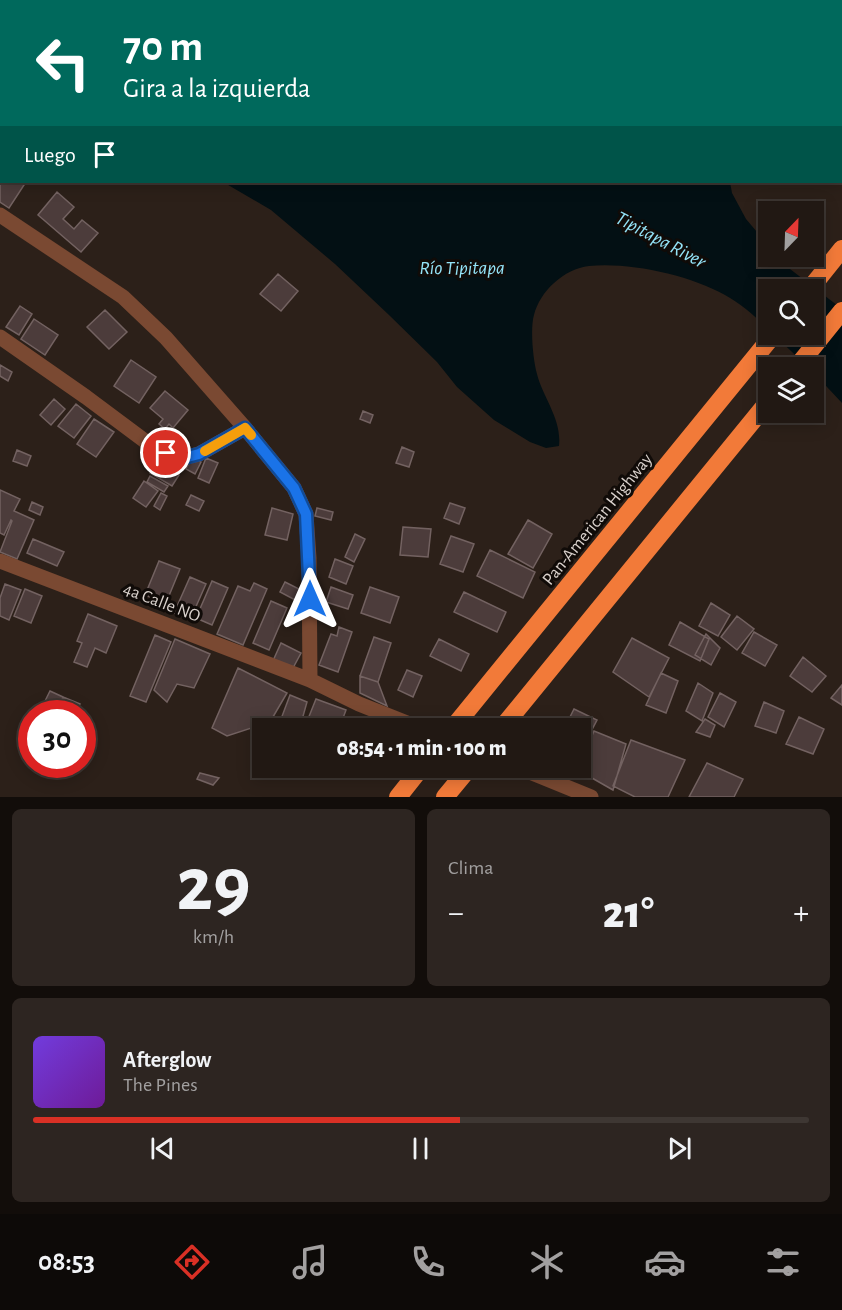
<!DOCTYPE html>
<html lang="es">
<head>
<meta charset="utf-8">
<style>
  body { margin:0; font-family:"Alegreya Sans",sans-serif; background:#2d2521; color:#f1f3f6; height:100vh; display:flex; flex-direction:column; font-size:22px; white-space:nowrap }
  * { box-sizing:border-box; margin:0 }
  p { font-size:20px; color:#a2a0a0 }
  .icon { flex:none; width:33px; height:33px; fill:none; stroke:currentColor; stroke-width:2; stroke-linecap:round; stroke-linejoin:round }
  .map { position:relative; height:797px; overflow:hidden }
  .side { display:flex; flex-direction:column; gap:12px; padding:12px; background:#120d0a; flex:1 }
  .side>* { flex:none }
  .hud { position:absolute; left:0px; top:0px; width:843px; height:183px; box-shadow:0 3px 15px #0003,0 0 0 2px #3e3733; background:#00695c; color:#fff; overflow:hidden }
  .needle { width:39px; rotate:23deg }
  .fabs { position:absolute; left:758px; top:201px; display:grid; gap:12px }
  .fabs a { display:grid; place-items:center; width:66px; height:66px; border-radius:0px; background:#211813; box-shadow:0 3px 15px #0003,0 0 0 2px #3e3733; font-size:30px }
  .speed { position:absolute; left:18px; top:700px; display:flex; gap:12px; font-size:30px; font-weight:700; text-align:center }
  .speed>* { display:grid; place-content:center; width:78px; height:78px; border-radius:50%; background:#211813; box-shadow:0 3px 15px #0003,0 0 0 2px #3e3733; line-height:1 }
  .speed .limit { border:9px solid #d22; background:#fff; color:#111 }
  .pin { position:absolute; display:grid; place-items:center; width:51px; height:51px; color:#fff; margin:-26px; border:3px solid #fff; border-radius:50%; box-shadow:0 2px 6px #0007 }
  .me { position:absolute; width:66px; margin:-33px; rotate:0deg; stroke-linejoin:round; filter:drop-shadow(0 0 4px #0008) }
  .turn { display:flex; align-items:center; gap:21px; height:126px; padding:0 24px; font-size:27px }
  .turn .icon { width:78px; height:78px; stroke-width:2.5 }
  .turn b { display:block; font-size:42px; line-height:51px }
  .then { display:flex; align-items:center; height:57px; padding:0 24px; background:#0003; gap:12px; font-size:22px }
  .big { font-size:45px; font-weight:800; line-height:1.1 }
  .side .widget { flex:1; display:flex; flex-direction:column; justify-content:center; gap:9px; min-width:0; padding:0 21px; border-radius:9px; background:#2d2521 }
  .side .dial { align-items:center; gap:0 }
  .dial b { font-size:78px; line-height:1 }
  .song { display:flex; align-items:center; gap:18px }
  .cover { width:72px; height:72px; border-radius:9px; background:linear-gradient(135deg,hsl(260 70% 55%),hsl(280 70% 35%)) }
  .played { height:6px; border-radius:3px; background:linear-gradient(90deg,#d93025 55%,#3e3733 55%) }
  .keys { display:flex; justify-content:space-around; direction:ltr }
  .heat { display:flex; justify-content:space-between; align-items:center; font-size:33px; direction:ltr }
  .side .tiles { flex:1; display:grid; gap:12px; grid-template-columns:1fr 1fr }
  .widget:last-child { grid-column:span 2 }
  .trip { position:absolute; left:252px; top:718px; width:339px; height:60px; border-radius:0px; background:#211813; box-shadow:0 3px 15px #0003,0 0 0 2px #3e3733; font-weight:800; line-height:60px; text-align:center }
  .menu { display:flex; height:96px; justify-content:space-around; align-items:center; background:#0d0a08; color:#a2a0a0 }
  .menu .icon { width:42px; height:42px }
  .menu .on { color:#d93025 }
  .menu b { font-size:27px; color:#f1f3f6 }
  .map>svg:first-child { display:block }
  .water { fill:#031014 }
  .building { fill:#4c3c3b; stroke:#736261; stroke-width:1.5 }
  .lines { fill:none; stroke-linecap:round; stroke-linejoin:round }
  .minor { stroke:#7a4932; stroke-width:15 }
  .highway { stroke:#f27a39; stroke-width:18 }
  .route-casing { stroke:#114b97; stroke-width:15 }
  .route { stroke:#1a73e8; stroke-width:10 }
  .slow { stroke:#f59e0b; stroke-width:10 }
  .labels { text-anchor:middle; stroke-width:6; stroke-linejoin:round; paint-order:stroke }
  .street-label { font-size:18px; fill:#d9d1cc; stroke:#100b08 }
  .water-label { font-size:20px; font-style:italic; fill:#94e3f7; stroke:#100b08 }
</style>
</head>
<body>
<div class="map">
<svg width="842" height="797" viewBox="0 0 842 797">
  <rect width="100%" height="100%" fill="#2c2019"/>
  <path class="water" d="M0,0H580L583,1L2,2L1,46Z
    M223,182H730L732,193L746,219L768,245V256L779,257L790,269L842,309V403L813,372V368L808,367L774,335L813,334V290H768V329C756,317 740,303 725,295C689,275 630,262 589,266C564,269 540,291 534,315C530,328 533,360 537,374C543,398 562,419 559,446L546,448L530,442L494,420L457,387L437,362L389,315L335,264L271,210Z"/>
  <path class="building" d="M0,163L2,182H26L9,208L0,202Z
    M57,192L74,207L63,219L74,229L82,220L98,233L81,252L38,215Z
    M278,274L298,291L281,311L260,294Z
    M20,306L32,314L19,335L6,327Z
    M105,310L127,332L109,349L87,327Z
    M34,319L58,335L45,355L21,339Z
    M131,360L156,377L139,403L114,386Z
    M0,365L12,372L8,381L0,376Z
    M165,391L188,410L173,428L169,424L165,429L159,424L163,419L150,408Z
    M54,399L65,409L51,425L40,415Z
    M76,404L91,416L74,438L58,426Z
    M363,411L373,415L370,423L360,419Z
    M94,419L114,432L96,457L77,444Z
    M402,447L414,452L409,467L396,463Z
    M17,450L31,456L27,466L13,461Z
    M192,457L201,462L195,474L186,469Z
    M206,458L218,463L209,483L198,478Z
    M156,462L179,475L172,486L150,473Z
    M150,476L168,486L164,492L147,482Z
    M144,481L158,491L146,507L133,498Z
    M0,490L20,499L14,511L34,520L17,559L0,552L12,521L11,520L4,535L0,533Z
    M161,493L167,496L160,510L154,506Z
    M191,495L204,501L199,511L186,505Z
    M32,502L43,507L40,515L29,510Z
    M450,503L465,508L459,524L444,518Z
    M272,508L293,514L287,540L265,535Z
    M317,508L333,512L331,520L315,516Z
    M528,520L552,534L533,568L508,554Z
    M403,527L431,529L428,557L400,555Z
    M355,534L365,539L354,562L345,557Z
    M451,536L474,544L463,572L440,564Z
    M33,539L64,552L57,566L27,553Z
    M490,550L535,572L523,598L477,576Z
    M335,559L353,566L346,584L329,577Z
    M159,561L180,569L166,603L145,595Z
    M190,577L206,584L190,620L174,613Z
    M212,581L228,588L212,625L196,618Z
    M285,582L303,591L297,601L280,592Z
    M254,583L267,589L243,645L217,634L238,586L250,591Z
    M5,584L21,590L9,620L0,616V598Z
    M331,587L353,595L348,609L326,602Z
    M370,587L399,597L390,623L361,613Z
    M25,589L42,596L31,623L14,616Z
    M464,592L506,612L497,632L454,612Z
    M271,601L287,608L269,650L253,643Z
    M711,603L730,615L718,636L699,626Z
    M88,614L117,626L106,653L95,648L87,667L74,662L82,643L77,641Z
    M737,616L754,629L737,650L721,637Z
    M680,622L709,639L700,661L669,645Z
    M339,627L352,632L338,672L319,665L331,634L337,636Z
    M754,632L777,645L765,666L742,653Z
    M706,634L720,648L711,665L695,655Z
    M155,635L171,642L146,702L130,696Z
    M374,637L391,643L378,682L360,676Z
    M632,638L669,658L649,697L613,672Z
    M175,639L210,654L194,688L177,684L167,702L154,690Z
    M439,639L469,654L461,671L430,656Z
    M281,643L301,653L293,668L272,663Z
    M803,657L826,676L812,692L790,676Z
    M238,668L287,693L270,722L227,736L212,728Z
    M407,670L422,676L413,697L398,690Z
    M661,673L678,681L666,713L646,705Z
    M360,676L378,682L387,706L360,693Z
    M698,683L713,693L702,721L686,711Z
    M842,685V705L831,698Z
    M50,691L63,697L59,707L45,701Z
    M720,693L736,702L724,727L708,717Z
    M290,695L307,702L300,727L281,719Z
    M63,697L80,704L76,714H48L41,711L45,701L59,707Z
    M316,699L346,710L339,729H304Z
    M764,702L784,711L776,733L755,726Z
    M574,709L597,720L586,741L580,738V729H564Z
    M799,717L824,729L813,754L786,744Z
    M349,718L369,729H343Z
    M705,719L715,725L710,737L696,732Z
    M594,731L626,744L613,790L578,770L580,768V764Z
    M631,740L685,760L668,797H635L613,786Z
    M707,763L743,779L734,797H689Z
    M373,768H401L396,775Z
    M200,773L219,778L213,785L197,779Z"/>
  <g class="lines">
    <path class="minor" d="M0,215L123,297L166,338L245,428L294,488L306,514L309,558L310,680
      M0,337L86,397L153,447L180,459L199,454L245,428
      M0,561L310,680L359,704L422,729
      M520,768L591,797"/>
    <path class="highway" d="M809,290L842,249
      M796,368L842,311
      M452,729L774,334
      M501,729L768,402
      M398,797L421,768
      M445,797L469,768"/>
  </g>
  <g class="lines">
    <g class="route-casing">
      <path id="route" d="M166,453L180,459L199,454L245,428L294,488L306,514L310,599"/>
    </g>
    <use href="#route" class="route"/>
    <path class="slow" d="M205,451L245,428L251,435"/>
  </g>
  <g class="labels">
    <g class="street-label">
      <text transform="translate(597 519) rotate(-51)" y="6">Pan-American Highway</text>
      <text transform="translate(162 602) rotate(21)" y="6">4a Calle NO</text>
    </g>
    <g class="water-label">
      <text transform="translate(661 239) rotate(28)" y="7">Tipitapa River</text>
      <text x="462" y="274">Río Tipitapa</text>
    </g>
  </g>
</svg>
<div class="fabs">
<a><svg class="needle" viewBox="-14 -14 28 28"><path d="M0-13l5 13h-10z" fill="#e53935"/><path d="M0 13l5-13h-10z" fill="#a2a0a0"/></svg></a>
<a><svg class="icon" aria-label="search" viewBox="0 0 24 24"><circle cx="10" cy="10" r="6"/><path d="M15 15l6 6"/></svg></a>
<a><svg class="icon" aria-label="layers" viewBox="0 0 24 24"><path d="M12 4l9 5-9 5-9-5zM3 14l9 5 9-5"/></svg></a>
</div>
<div class="speed"><div class="limit">30</div></div>
<div class="pin" style="left:166px;top:453px;background:#d93025"><svg class="icon" aria-label="arrive" viewBox="0 0 24 24"><path d="M6 21V4h12l-3 4 3 4H6"/></svg></div>
<svg class="me" style="left:310px;top:599px" viewBox="-20 -20 40 40"><path d="M0-17L14 15 0 8-14 15z" fill="#1a73e8" stroke="#fff" stroke-width="4"/></svg>
<div class="trip">08:54 · 1 min · 100 m</div>
<div class="hud">
<div class="turn"><svg class="icon" aria-label="left" viewBox="0 0 24 24"><path d="M17 20v-9H6M10 6l-5 5 5 5"/></svg><div><b>70 m</b>Gira a la izquierda</div></div>
<div class="then">Luego<svg class="icon" aria-label="arrive" viewBox="0 0 24 24"><path d="M6 21V4h12l-3 4 3 4H6"/></svg></div>
</div>
</div>
<section class="side">
<div class="tiles">
<div class="widget dial"><b>29</b><p>km/h</p></div>
<div class="widget"><p>Clima</p>
<div class="heat"><a>−</a><b class="big">21°</b><a>+</a></div>
</div>
<div class="widget">
<div class="song"><i class="cover"></i><div><b>Afterglow</b><p>The Pines</p></div></div>
<div class="played"></div>
<div class="keys"><svg class="icon" aria-label="previous" viewBox="0 0 24 24"><path d="M18 5L8 12l10 7zM5 5v14"/></svg><svg class="icon" aria-label="pause" viewBox="0 0 24 24"><path d="M8 5v14M16 5v14"/></svg><svg class="icon" aria-label="next" viewBox="0 0 24 24"><path d="M6 5l10 7-10 7zM19 5v14"/></svg></div>
</div>
</div>
</section>
<nav class="menu">
<b>08:53</b>
<svg class="icon on" aria-label="directions" viewBox="0 0 24 24"><path d="M12 3l9 9-9 9-9-9zM9 14v-3h6M13 9l2 2-2 2"/></svg>
<svg class="icon" aria-label="music" viewBox="0 0 24 24"><path d="M9 18V5l10-2v13"/><circle cx="6" cy="18" r="3"/><circle cx="16" cy="16" r="3"/></svg>
<svg class="icon" aria-label="phone" viewBox="0 0 24 24"><path d="M5 4h4l2 5-3 2q2 4 5 5l2-3 5 2v4C11 20 4 13 5 4z"/></svg>
<svg class="icon" aria-label="climate" viewBox="0 0 24 24"><path d="M12 3v18M4 7l16 10M4 17L20 7"/></svg>
<svg class="icon" aria-label="car" viewBox="0 0 24 24"><path d="M5 17H2v-5l4-1 3-4h7l3 4 3 1v5h-3M9 17h6M6 11h13"/><circle cx="7" cy="17" r="2"/><circle cx="17" cy="17" r="2"/></svg>
<svg class="icon" aria-label="filters" viewBox="0 0 24 24"><path d="M4 7h16M4 17h16"/><circle cx="9" cy="7" r="2"/><circle cx="15" cy="17" r="2"/></svg>
</nav>
</body>
</html>
